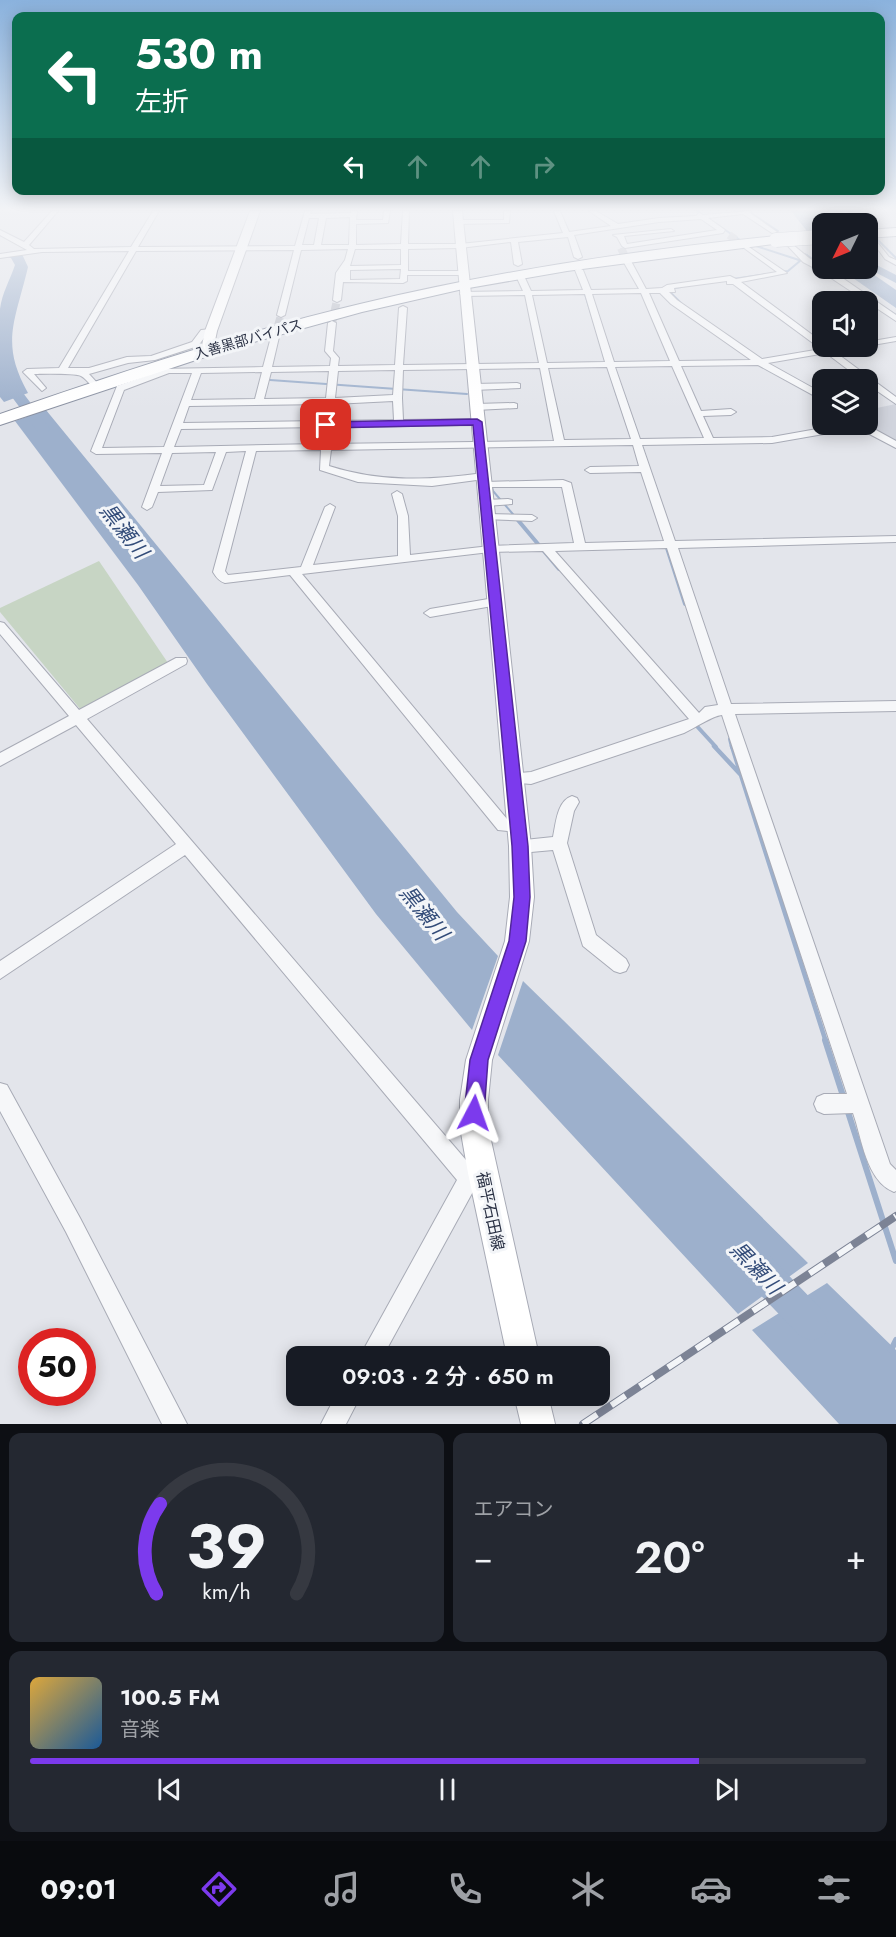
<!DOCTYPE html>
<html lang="ja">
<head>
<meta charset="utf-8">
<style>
  body { margin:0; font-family:Jost,"Noto Sans JP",sans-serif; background:#242831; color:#f1f3f6; height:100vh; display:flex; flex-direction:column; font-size:22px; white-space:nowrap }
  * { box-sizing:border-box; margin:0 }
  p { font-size:20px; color:#9ea1a6 }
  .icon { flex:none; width:33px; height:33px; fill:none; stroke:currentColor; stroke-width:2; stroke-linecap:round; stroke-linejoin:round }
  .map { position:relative; height:1424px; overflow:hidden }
  .details { display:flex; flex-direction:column; gap:9px; padding:9px; background:#0d0f14; flex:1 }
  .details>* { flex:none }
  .banner { position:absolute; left:12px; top:12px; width:873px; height:183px; border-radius:12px; box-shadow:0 3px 15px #0003; background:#0b6e4f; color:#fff; overflow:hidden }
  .needle { width:39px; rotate:227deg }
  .controls { position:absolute; left:812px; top:213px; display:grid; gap:12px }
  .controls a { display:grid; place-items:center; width:66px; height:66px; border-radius:12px; background:#171b24; box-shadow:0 3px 15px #0003; font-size:30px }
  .speed { position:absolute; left:18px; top:1328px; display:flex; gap:12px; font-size:30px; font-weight:700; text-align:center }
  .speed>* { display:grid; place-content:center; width:78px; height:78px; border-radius:50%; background:#171b24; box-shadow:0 3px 15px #0003; line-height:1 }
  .speed .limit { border:9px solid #d22; background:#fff; color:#111 }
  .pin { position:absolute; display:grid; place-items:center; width:51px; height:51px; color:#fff; margin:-26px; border-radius:12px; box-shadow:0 3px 9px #0006 }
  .me { position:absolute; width:66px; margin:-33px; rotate:4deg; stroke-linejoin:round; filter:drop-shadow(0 0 4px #0008) }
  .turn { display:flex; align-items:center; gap:21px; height:126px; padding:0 24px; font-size:27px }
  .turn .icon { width:78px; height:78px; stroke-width:2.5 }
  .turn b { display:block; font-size:42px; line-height:51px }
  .lanes { display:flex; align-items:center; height:57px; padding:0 24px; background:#0003; justify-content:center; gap:30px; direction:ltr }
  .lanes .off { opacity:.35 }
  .big { font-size:45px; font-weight:600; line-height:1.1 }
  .details .widget { flex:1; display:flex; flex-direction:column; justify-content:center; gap:9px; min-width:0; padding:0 21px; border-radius:12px; background:#242831 }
  .details .dial { align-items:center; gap:0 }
  .dial svg { height:156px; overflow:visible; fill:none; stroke:#363941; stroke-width:7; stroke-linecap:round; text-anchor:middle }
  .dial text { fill:#f1f3f6; stroke:none }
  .song { display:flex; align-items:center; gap:18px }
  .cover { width:72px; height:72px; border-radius:9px; background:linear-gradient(135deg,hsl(40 70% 55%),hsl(210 70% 35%)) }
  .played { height:6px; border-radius:3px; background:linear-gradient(90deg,#7c3aed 80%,#363941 80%) }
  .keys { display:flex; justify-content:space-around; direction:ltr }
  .heat { display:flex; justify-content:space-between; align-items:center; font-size:33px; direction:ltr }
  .details .tiles { flex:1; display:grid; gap:9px; grid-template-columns:1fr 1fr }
  .widget:last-child { grid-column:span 2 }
  .trip { position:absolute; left:286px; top:1346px; width:324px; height:60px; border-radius:12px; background:#171b24; box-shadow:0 3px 15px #0003; font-weight:600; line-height:60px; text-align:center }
  .tab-bar { display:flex; height:96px; justify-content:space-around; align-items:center; background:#090b0e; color:#9ea1a6 }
  .tab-bar .icon { width:42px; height:42px }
  .tab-bar .on { color:#7c3aed }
  .tab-bar b { font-size:27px; color:#f1f3f6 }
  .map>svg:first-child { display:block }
  .built { fill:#d1d4dd }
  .green { fill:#c7d5c4 }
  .water { fill:#9db0cc }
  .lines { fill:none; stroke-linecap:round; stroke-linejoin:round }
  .stream-far3 { stroke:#9db0cc; stroke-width:2 }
  .stream-far2 { stroke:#9db0cc; stroke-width:4 }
  .stream-far1 { stroke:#9db0cc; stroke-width:4.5 }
  .stream { stroke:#9db0cc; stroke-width:6 }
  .river { fill:#9db0cc; fill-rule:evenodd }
  .street-tunnel { stroke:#bec1ca; stroke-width:8; stroke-dasharray:8 4; stroke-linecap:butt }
  .street-casing { stroke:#a8abb6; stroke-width:2 }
  .secondary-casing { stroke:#a8abb6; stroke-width:2 }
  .highway-casing { stroke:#8a91a2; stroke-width:2 }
  .street { fill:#f6f7f9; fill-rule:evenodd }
  .secondary { fill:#fff; fill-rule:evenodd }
  .highway { fill:#fff; fill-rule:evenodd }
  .rail-casing { stroke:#7c8395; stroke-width:8 }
  .rail { stroke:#f3f5f8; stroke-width:6; stroke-dasharray:17; stroke-linecap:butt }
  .highway-bridge-casing { stroke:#8a91a2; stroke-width:15; stroke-linecap:butt }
  .highway-bridge { stroke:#fff; stroke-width:14 }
  .route { fill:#7c3aed; stroke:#51269a; stroke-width:1.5 }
  .labels { text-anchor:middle; stroke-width:6; stroke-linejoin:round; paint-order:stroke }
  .far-street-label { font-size:14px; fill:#2a3144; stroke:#f3f5f8 }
  .street-label { font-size:16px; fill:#2a3144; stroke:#f3f5f8 }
  .near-water-label { font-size:21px; font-style:italic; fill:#334c79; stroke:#f3f5f8 }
</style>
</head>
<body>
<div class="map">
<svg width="896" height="1424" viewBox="0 0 896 1424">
  <rect width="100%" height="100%" fill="#e3e5eb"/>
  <path class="built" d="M896,404V444L862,425L867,424V410Z"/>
  <path class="green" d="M99,561L168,663L81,710L0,612V608Z"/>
  <path class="water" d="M791,211H828L837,223L822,224V250Z
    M22,254L28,267C15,322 0,343 28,393L4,402L0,397C0,368 0,337 0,309C2,293 10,280 15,265L11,258L3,256Z
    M867,263L873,274L896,290V308L840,269L867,268Z
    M46,410L457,912L498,956L472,1030L376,914L207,684L138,585L15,421Z
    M523,981L563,1020L808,1263L738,1314L498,1055Z
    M827,1283L896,1350V1424H839L752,1330Z"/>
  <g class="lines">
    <path class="stream-far3" d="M697,211L706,217
      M748,211L778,231
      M850,211L861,224
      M712,221L743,242
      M867,229L896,258
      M753,245L799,260
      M805,254L822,265
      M780,272L788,271L807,255
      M733,279L767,274
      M681,287L667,289L682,304
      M584,291L617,396
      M882,306L896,315
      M270,380L467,394
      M491,484L493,491L518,520"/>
    <path class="stream-far2" d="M517,519L559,569
      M666,545L685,604
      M694,723L716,747
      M730,739L732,747"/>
    <path class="stream-far1" d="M714,746L741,775L826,1042
      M732,746L740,772"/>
    <path class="stream" d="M825,1040L844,1099
      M847,1109L896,1261
      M891,1350L896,1340"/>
    <path class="river" d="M867,260L896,275V283L867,268Z
      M0,368L5,369L48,426L50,429L48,432H38L0,381Z
      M757,1250L769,1255L824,1312L829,1324L824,1336L812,1341L800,1336L745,1279L740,1267L745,1255Z"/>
    <path class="street-tunnel" d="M729,235L746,247
      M621,248L627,261
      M332,323L337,300
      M275,337L281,315"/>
    <g class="street-casing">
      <path id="street" d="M52,211H58L29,245L34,249L131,247L153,211H159L138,247L295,246L305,211H311L310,214L351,213V211H357L356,220H383L384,211H390L388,223L356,224V245L401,244L403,211H409L408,244H460L563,233L554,211H560L569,232L611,226L589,211H596L618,224L659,218L696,216L699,213L703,215L751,211L750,213L777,232L772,233L743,214L708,218L725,230L723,233L625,248L622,246L617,237L613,235L671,229L674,231L624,236L627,244L717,230L701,219L659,222L574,235L582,257L578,259L574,257L568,237L518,242L522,264L518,266L514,264L511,242L460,248L408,249V271H462L466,273L462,275H407V281L403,283L343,282L341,300L337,302L333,300L336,273L345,260L348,249L301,250L285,315L281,317L277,315L294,250L136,251L68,368H89L127,357L151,356L192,342L201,330L211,329L215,331L207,334L198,346L155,360L128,363L89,374L100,386L96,389C90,386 87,379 81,376C73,373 44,374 34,374L46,388L42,391L23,372L27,369L59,368L129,251L42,252L0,258V254L27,250L0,235V230L24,242ZM350,217L349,245H321L326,218ZM309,218H319L314,245H302ZM355,249H401V265L350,266ZM401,269L400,279L350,280V270Z
        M504,211H510L509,223L458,224L455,222L458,220H504Z
        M841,211H847L861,224H854Z
        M869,237H873L889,257L896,260V265L885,259Z
        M787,240L809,258L822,266V268H828L896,315V321L822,272L803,262L785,243Z
        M746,245L787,273L741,282L822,342V346H857L835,352L896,397V404L867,384V380H862L826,353L768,363L822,393V400L758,365L681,366L701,411L731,409L736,412L731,415L703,416L713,438L772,437L845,424H865L896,441V448L858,428L772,443L642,445L675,541L896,536V542L678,548L731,704L896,701V711L735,714L890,1164L896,1170V1191L894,1192C866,1181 862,1138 853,1113L824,1114L817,1111L814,1104L817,1097L824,1094H847L722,715C712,716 695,728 684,733L531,784L507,782L505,778L507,774L531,772L689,719L543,551L490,552L302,574L507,819L523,821L526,826L523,831L518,832L498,830L290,575L225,583C219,581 216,577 213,572L246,451L226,452L212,490L158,492L152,507L147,510L142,507L162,453L96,454L91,451L117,386L157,372L158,369L263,367L271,337L275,335L279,337L272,367L330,366L331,358L325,351L328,323L332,321L336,323L333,351L339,358L338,366L395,365L399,308L403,306L407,308L403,365L539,363L525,295L464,296L460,294L461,292L523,291L517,278L521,276L525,278L531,291L583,290L575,270L579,268L583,270L591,290L639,289L623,261L627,259L631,261L646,289L662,288L667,285L730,276L736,279L777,272L744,248ZM727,281V284H733L821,349L762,359L677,300L669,292H675L674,288ZM641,293L670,361L614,362L592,294ZM649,293H660L671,304L751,360L679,361ZM585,294L605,362L547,363L532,295ZM672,366L704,438L640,439L615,367ZM607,367L631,439L564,440L548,368ZM540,368L554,441L328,444L331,427L477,425L482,422L477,419L403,420L402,398L403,370ZM395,370L393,395L335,398L338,371ZM329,371L326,398L264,399L271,372ZM262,372L255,399L191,400L201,373ZM169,373H192L164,447L102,448L124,390ZM393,401L394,420L332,421L334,404ZM325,404L322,421L183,423L189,406ZM321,427L319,444L174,447L181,429ZM633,445L639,466L590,467L585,470L590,473L641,472L664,541L585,543L571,483L563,480L485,482L481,483V487H562L574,543L490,546L410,555L408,516L402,494L397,491L392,494L398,516V556L313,565L335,507L330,504L325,507L301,567L228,575L225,571L256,451L321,450L320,470L358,482L432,486L484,479L489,476L484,473C430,480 382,483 329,466L331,450ZM216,452L204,485L160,486L172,453ZM667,548L718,705L705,707L699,713L555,551Z
        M896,337V341L867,346V342Z
        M517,383L520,384V388L473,390L469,387L473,384Z
        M514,403L517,404V408L476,410L471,407L476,404Z
        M508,499L512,500V504L486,506L481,503L486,500Z
        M487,514L532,515L537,518L532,521L483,519L482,517Z
        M494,598L500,602L498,605L430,617L424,613L430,609Z
        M0,622L4,623L79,710L176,658H186L187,661L186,664L87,719L472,1167L482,1163L489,1166L492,1173L489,1180L476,1186L383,1356H360L457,1180L185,855L0,979V961L176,844L76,725L0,766V753L69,716L0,634Z
        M572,796L577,798L579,802L574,811L567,843L596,935L626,959L629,965L626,971L620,973L614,971L583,946L553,850L520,853L515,851L512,846L515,841L553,837C556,823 557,801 572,796Z
        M0,1083L7,1085L80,1218L187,1424H162L66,1232L0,1111Z
        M336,1395H361L346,1424H321Z"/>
    </g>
    <g class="secondary-casing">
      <path id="secondary" d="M250,211H260L217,331L213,350L207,354L203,353L201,350L205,331Z
        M453,211H462L531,846L534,897L529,941L492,1060L488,1100V1127L539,1356H507L468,1173L460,1127V1100L466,1060L505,941L510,897L509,846Z
        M514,1395H548L555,1424H521Z"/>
    </g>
    <g class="highway-casing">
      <path id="highway" d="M896,228V236L867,238V230Z
        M776,236L781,237L782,240L781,243L567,271L463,289L362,312L229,349L0,425V414C119,373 238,333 360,304C497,271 636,250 776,236Z"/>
    </g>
    <use href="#street" class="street"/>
    <use href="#secondary" class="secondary"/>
    <use href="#highway" class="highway"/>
    <g class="rail-casing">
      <path id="rail" d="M583,1424L896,1216"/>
    </g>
    <use href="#rail" class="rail"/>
    <g class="highway-bridge-casing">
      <path id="highway-bridge" d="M776,240L822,237"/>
    </g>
    <use href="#highway-bridge" class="highway-bridge"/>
  </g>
  <linearGradient id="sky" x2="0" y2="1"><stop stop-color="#8ab2dd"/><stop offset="0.51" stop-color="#f2f3f6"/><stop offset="1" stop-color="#f2f3f6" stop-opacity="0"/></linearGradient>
  <rect width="896" height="410" fill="url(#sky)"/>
  <path class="route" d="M477,419L482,422L528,846L530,897L526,941L488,1060L484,1113L481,1120L474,1123L467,1120L464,1113L470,1060L509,941L514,897L512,846L473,425L326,428L321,425L326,422Z"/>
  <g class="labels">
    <g class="far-street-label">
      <text transform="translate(248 339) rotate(-16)" y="5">入善黒部バイパス</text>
    </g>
    <g class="street-label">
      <text transform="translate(491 1211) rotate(78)" y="6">福平石田線</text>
    </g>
    <g class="near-water-label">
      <text transform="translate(124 531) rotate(52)" y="7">黒瀬川</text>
      <text transform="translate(424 913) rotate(51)" y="7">黒瀬川</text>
      <text transform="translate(756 1268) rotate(46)" y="7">黒瀬川</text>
    </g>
  </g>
</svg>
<div class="controls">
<a><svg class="needle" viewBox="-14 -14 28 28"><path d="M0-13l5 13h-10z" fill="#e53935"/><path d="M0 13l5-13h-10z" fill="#9ea1a6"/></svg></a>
<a><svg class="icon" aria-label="sound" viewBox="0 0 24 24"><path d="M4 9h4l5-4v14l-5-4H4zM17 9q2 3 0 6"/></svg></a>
<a><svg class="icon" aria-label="layers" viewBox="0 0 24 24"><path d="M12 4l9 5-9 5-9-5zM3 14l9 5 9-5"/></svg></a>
</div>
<div class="speed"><div class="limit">50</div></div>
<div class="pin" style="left:326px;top:425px;background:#d93025"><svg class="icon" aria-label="arrive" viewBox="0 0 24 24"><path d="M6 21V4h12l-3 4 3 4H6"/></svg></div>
<svg class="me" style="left:474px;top:1113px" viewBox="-20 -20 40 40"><path d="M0-17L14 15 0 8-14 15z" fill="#7c3aed" stroke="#fff" stroke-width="4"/></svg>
<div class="trip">09:03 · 2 分 · 650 m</div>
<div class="banner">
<div class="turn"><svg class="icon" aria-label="left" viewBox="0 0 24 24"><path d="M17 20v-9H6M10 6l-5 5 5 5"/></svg><div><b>530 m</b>左折</div></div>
<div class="lanes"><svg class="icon" aria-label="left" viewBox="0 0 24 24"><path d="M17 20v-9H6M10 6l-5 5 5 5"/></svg><svg class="icon off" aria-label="ahead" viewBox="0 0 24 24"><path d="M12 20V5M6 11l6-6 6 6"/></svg><svg class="icon off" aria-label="ahead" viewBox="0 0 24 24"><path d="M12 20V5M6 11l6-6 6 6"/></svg><svg class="icon off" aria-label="right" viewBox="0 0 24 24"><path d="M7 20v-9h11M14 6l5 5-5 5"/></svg></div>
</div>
</div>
<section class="details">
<div class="tiles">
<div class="widget dial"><svg viewBox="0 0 100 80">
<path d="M14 69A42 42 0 1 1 86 69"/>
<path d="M14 69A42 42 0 0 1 16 23" stroke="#7c3aed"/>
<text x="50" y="56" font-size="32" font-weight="700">39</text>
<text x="50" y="72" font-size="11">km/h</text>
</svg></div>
<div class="widget"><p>エアコン</p>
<div class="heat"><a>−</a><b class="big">20°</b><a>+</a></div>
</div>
<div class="widget">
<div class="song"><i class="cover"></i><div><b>100.5 FM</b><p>音楽</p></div></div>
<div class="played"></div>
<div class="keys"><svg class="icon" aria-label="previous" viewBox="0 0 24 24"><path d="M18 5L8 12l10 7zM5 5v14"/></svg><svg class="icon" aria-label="pause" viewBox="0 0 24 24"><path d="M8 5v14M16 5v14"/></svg><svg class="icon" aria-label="next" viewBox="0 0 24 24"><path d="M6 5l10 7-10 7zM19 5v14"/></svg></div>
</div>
</div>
</section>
<nav class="tab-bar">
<b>09:01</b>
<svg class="icon on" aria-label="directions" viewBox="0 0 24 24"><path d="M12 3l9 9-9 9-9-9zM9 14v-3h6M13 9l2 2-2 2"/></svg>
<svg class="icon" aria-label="music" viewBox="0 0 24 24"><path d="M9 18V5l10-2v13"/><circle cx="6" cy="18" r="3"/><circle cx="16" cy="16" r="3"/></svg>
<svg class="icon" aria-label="phone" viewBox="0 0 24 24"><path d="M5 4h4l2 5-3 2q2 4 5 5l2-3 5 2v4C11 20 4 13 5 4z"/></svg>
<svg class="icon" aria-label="climate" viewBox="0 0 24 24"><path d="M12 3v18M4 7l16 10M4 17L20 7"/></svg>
<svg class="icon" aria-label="car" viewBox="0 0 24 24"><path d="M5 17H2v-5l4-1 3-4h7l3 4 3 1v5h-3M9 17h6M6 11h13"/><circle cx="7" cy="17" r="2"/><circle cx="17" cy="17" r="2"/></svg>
<svg class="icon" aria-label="filters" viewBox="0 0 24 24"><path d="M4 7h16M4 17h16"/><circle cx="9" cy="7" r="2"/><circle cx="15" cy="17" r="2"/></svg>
</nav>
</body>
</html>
